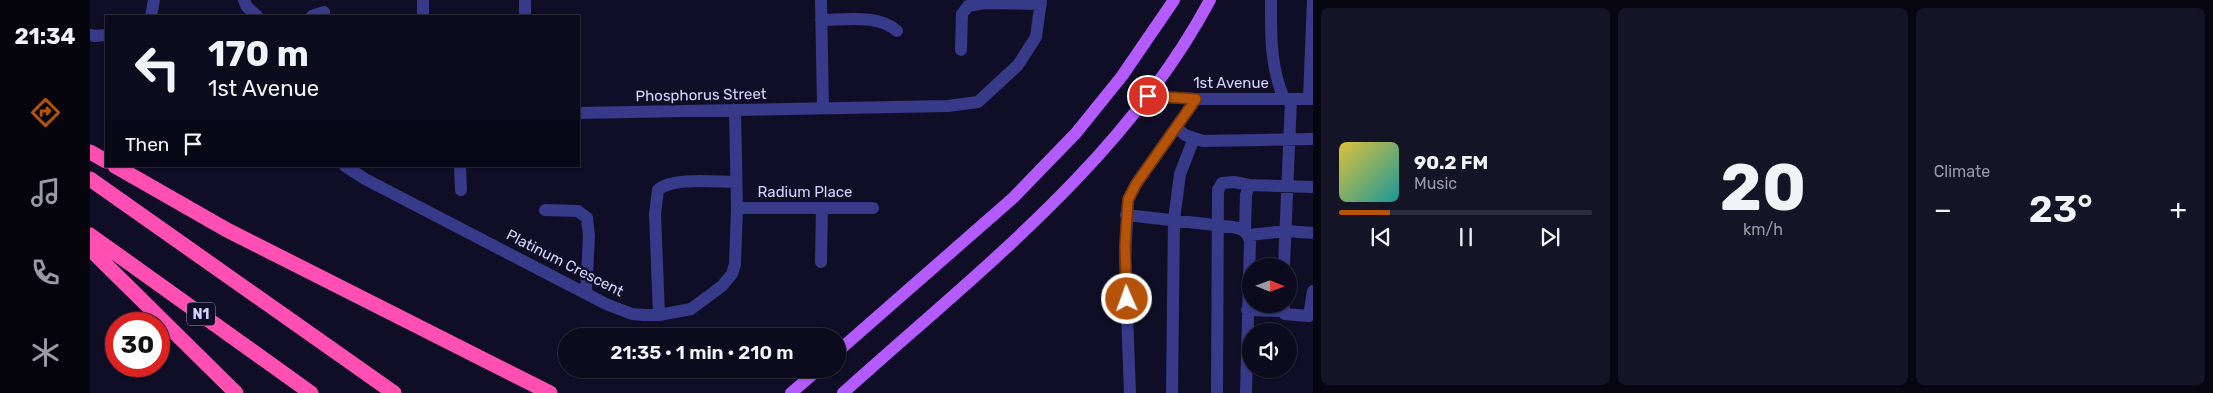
<!DOCTYPE html>
<html lang="en">
<head>
<meta charset="utf-8">
<style>
  body { margin:0; font-family:Rubik,sans-serif; background:#151326; color:#f1f3f6; height:100vh; display:flex; flex-direction:column; font-size:19px; white-space:nowrap }
  * { box-sizing:border-box; margin:0 }
  p { font-size:16px; color:#9a9aa4 }
  .icon { flex:none; width:28px; height:28px; fill:none; stroke:currentColor; stroke-width:2; stroke-linecap:round; stroke-linejoin:round }
  .map { position:relative; flex:1; overflow:hidden }
  .drawer { display:flex; flex-direction:column; gap:8px; padding:8px; background:#070610; width:900px }
  .drawer>* { flex:none }
  .banner { position:absolute; left:15px; top:15px; width:475px; height:152px; border-radius:0px; box-shadow:0 1px 4px #0004,0 0 0 1px #2c2b3b; background:#0c0a1d; color:#f1f3f6; overflow:hidden }
  .needle { width:32px; rotate:91deg }
  .buttons { position:absolute; left:1152px; top:258px; display:grid; gap:10px }
  .buttons a { display:grid; place-items:center; width:55px; height:55px; border-radius:50%; background:#0c0a1d; box-shadow:0 1px 4px #0004,0 0 0 1px #2c2b3b; font-size:25px }
  .speed { position:absolute; left:15px; top:312px; display:flex; gap:10px; font-size:25px; font-weight:700; text-align:center }
  .speed>* { display:grid; place-content:center; width:65px; height:65px; border-radius:50%; background:#0c0a1d; box-shadow:0 1px 4px #0004,0 0 0 1px #2c2b3b; line-height:1 }
  .speed .limit { border:8px solid #d22; background:#fff; color:#111 }
  .pin { position:absolute; display:grid; place-items:center; width:42px; height:42px; color:#fff; margin:-21px; border:2px solid #fff; border-radius:50%; box-shadow:0 1px 5px #0007 }
  .me { position:absolute; width:55px; margin:-28px; rotate:358deg; stroke-linejoin:round; filter:drop-shadow(0 0 4px #0008) }
  .turn { display:flex; align-items:center; gap:18px; height:105px; padding:0 20px; font-size:22px }
  .turn .icon { width:65px; height:65px; stroke-width:2.5 }
  .turn b { display:block; font-size:35px; line-height:42px }
  .then { display:flex; align-items:center; height:48px; padding:0 20px; background:#0003; gap:10px; font-size:19px }
  .big { font-size:38px; font-weight:600; line-height:1.1 }
  .drawer .card { flex:1; display:flex; flex-direction:column; justify-content:center; gap:8px; min-width:0; padding:0 18px; border-radius:8px; background:#151326 }
  .drawer .dial { align-items:center; gap:0 }
  .dial b { font-size:65px; line-height:1 }
  .song { display:flex; align-items:center; gap:15px }
  .cover { width:60px; height:60px; border-radius:8px; background:linear-gradient(135deg,hsl(50 70% 55%),hsl(180 70% 35%)) }
  .played { height:5px; border-radius:2px; background:linear-gradient(90deg,#b45309 20%,#2c2b3b 20%) }
  .keys { display:flex; justify-content:space-around; direction:ltr }
  .heat { display:flex; justify-content:space-between; align-items:center; font-size:28px; direction:ltr }
  .drawer .tiles { flex:1; display:grid; gap:8px; grid-template-columns:repeat(3,1fr) }
  .trip { position:absolute; left:468px; top:328px; width:288px; height:50px; border-radius:25px; background:#0c0a1d; box-shadow:0 1px 4px #0004,0 0 0 1px #2c2b3b; font-weight:600; line-height:50px; text-align:center }
  main { display:flex; flex:1; min-height:0 }
  .tab-bar { display:flex; flex-direction:column; width:90px; justify-content:space-around; align-items:center; background:#05040c; color:#9a9aa4 }
  .tab-bar .icon { width:35px; height:35px }
  .tab-bar .active { color:#b45309 }
  .tab-bar b { font-size:22px; color:#f1f3f6 }
  .map>svg:first-child { display:block }
  .lines { fill:none; stroke-linecap:round; stroke-linejoin:round }
  .minor { stroke:#363a89; stroke-width:12 }
  .major { stroke:#b45bff; stroke-width:12 }
  .highway { stroke:#ff4fb3; stroke-width:15 }
  .route-casing { stroke:#753606; stroke-width:12 }
  .route { stroke:#b45309; stroke-width:9 }
  .labels { text-anchor:middle; stroke-width:5; stroke-linejoin:round; paint-order:stroke }
  .shield { fill:#100e27; stroke:#9a99be; stroke-width:1 }
  .shield-label { font-size:14px; font-weight:bold; fill:#d5d4ff }
  .street-label { font-size:15px; fill:#d5d4ff; stroke:#100e27 }
</style>
</head>
<body>
<main>
<nav class="tab-bar">
<b>21:34</b>
<svg class="icon active" aria-label="directions" viewBox="0 0 24 24"><path d="M12 3l9 9-9 9-9-9zM9 14v-3h6M13 9l2 2-2 2"/></svg>
<svg class="icon" aria-label="music" viewBox="0 0 24 24"><path d="M9 18V5l10-2v13"/><circle cx="6" cy="18" r="3"/><circle cx="16" cy="16" r="3"/></svg>
<svg class="icon" aria-label="phone" viewBox="0 0 24 24"><path d="M5 4h4l2 5-3 2q2 4 5 5l2-3 5 2v4C11 20 4 13 5 4z"/></svg>
<svg class="icon" aria-label="climate" viewBox="0 0 24 24"><path d="M12 3v18M4 7l16 10M4 17L20 7"/></svg>
</nav>
<div class="map">
<svg width="1223" height="393" viewBox="0 0 1223 393">
  <rect width="100%" height="100%" fill="#100e27"/>
  <g class="lines">
    <path class="minor" d="M154,0L157,7L167,16
      M333,0V16
      M435,0V16
      M731,0L733,108
      M1181,0C1181,36 1180,65 1194,99
      M61,16L64,0
      M222,16L234,12
      M731,20C755,20 789,14 807,31
      M0,35L5,36L16,35
      M871,50L872,14L878,6L894,3L951,4
      M1058,96L1106,99H1223
      M1219,99L1223,0
      M489,113L858,106L888,102L928,65L946,37L951,0
      M1087,128L1095,135L1113,141L1223,139
      M255,166L275,179L516,304L542,314L555,315H569L601,309L632,286L642,274L645,264L647,208L645,111
      M370,166L371,190
      M647,208H783
      M455,210L488,211L497,218L499,236L496,292
      M1036,215L1143,227C1153,229 1158,232 1160,242L1156,393
      M1155,231L1156,195L1159,185L1223,187
      M1159,235L1195,231L1223,233
      M731,262L732,208
      M1194,266L1201,99
      M1193,304L1195,314L1219,316L1223,291
      M1157,310L1193,311
      M569,315L565,214L568,190C582,177 626,182 645,182
      M1040,393L1035,261L1038,200L1046,184L1106,99
      M1082,393L1084,220L1090,174L1104,138
      M1127,393L1128,190L1132,183L1144,182L1159,185"/>
    <path class="major" d="M746,353L923,198L986,133L1032,76L1084,0
      M701,393L729,369
      M753,393C886,273 1034,161 1120,0"/>
    <path class="highway" d="M0,152L16,161
      M25,166L137,230L460,393
      M0,179L304,393
      M0,235L221,393
      M0,249L146,393"/>
  </g>
  <g class="lines">
    <g class="route-casing">
      <path id="route" d="M1037,299L1035,246L1038,200L1046,184L1106,99L1058,96"/>
    </g>
    <use href="#route" class="route"/>
  </g>
  <g class="labels">
    <rect class="shield" x="97" y="302.5" width="28" height="23" rx="4"/>
    <g class="shield-label">
      <text x="111" y="319">N1</text>
    </g>
    <g class="street-label">
      <text x="1141" y="88">1st Avenue</text>
      <text transform="translate(611 95) rotate(-1)" y="5">Phosphorus Street</text>
      <text x="715" y="197">Radium Place</text>
      <text transform="translate(475 263) rotate(27)" y="5">Platinum Crescent</text>
    </g>
  </g>
</svg>
<div class="buttons">
<a><svg class="needle" viewBox="-14 -14 28 28"><path d="M0-13l5 13h-10z" fill="#e53935"/><path d="M0 13l5-13h-10z" fill="#9a9aa4"/></svg></a>
<a><svg class="icon" aria-label="sound" viewBox="0 0 24 24"><path d="M4 9h4l5-4v14l-5-4H4zM17 9q2 3 0 6"/></svg></a>
</div>
<div class="speed"><div class="limit">30</div></div>
<div class="pin" style="left:1058px;top:96px;background:#d93025"><svg class="icon" aria-label="arrive" viewBox="0 0 24 24"><path d="M6 21V4h12l-3 4 3 4H6"/></svg></div>
<svg class="me" style="left:1037px;top:299px" viewBox="-20 -20 40 40"><circle r="17" fill="#b45309" stroke="#fff" stroke-width="3"/><path d="M0-11L8 9 0 5-8 9z" fill="#fff"/></svg>
<div class="trip">21:35 · 1 min · 210 m</div>
<div class="banner">
<div class="turn"><svg class="icon" aria-label="left" viewBox="0 0 24 24"><path d="M17 20v-9H6M10 6l-5 5 5 5"/></svg><div><b>170 m</b>1st Avenue</div></div>
<div class="then">Then<svg class="icon" aria-label="arrive" viewBox="0 0 24 24"><path d="M6 21V4h12l-3 4 3 4H6"/></svg></div>
</div>
</div>
<section class="drawer">
<div class="tiles">
<div class="card">
<div class="song"><i class="cover"></i><div><b>90.2 FM</b><p>Music</p></div></div>
<div class="played"></div>
<div class="keys"><svg class="icon" aria-label="previous" viewBox="0 0 24 24"><path d="M18 5L8 12l10 7zM5 5v14"/></svg><svg class="icon" aria-label="pause" viewBox="0 0 24 24"><path d="M8 5v14M16 5v14"/></svg><svg class="icon" aria-label="next" viewBox="0 0 24 24"><path d="M6 5l10 7-10 7zM19 5v14"/></svg></div>
</div>
<div class="card dial"><b>20</b><p>km/h</p></div>
<div class="card"><p>Climate</p>
<div class="heat"><a>−</a><b class="big">23°</b><a>+</a></div>
</div>
</div>
</section>
</main>
</body>
</html>
